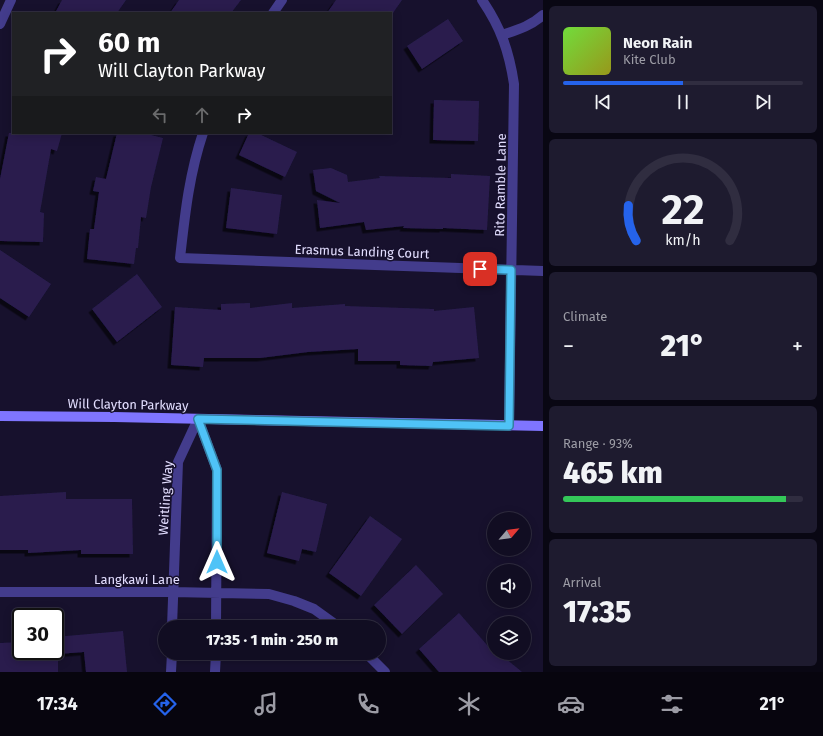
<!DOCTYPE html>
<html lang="en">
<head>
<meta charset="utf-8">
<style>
  body { margin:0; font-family:"Fira Sans",sans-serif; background:#1e1b2f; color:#f1f3f6; height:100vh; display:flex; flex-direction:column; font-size:15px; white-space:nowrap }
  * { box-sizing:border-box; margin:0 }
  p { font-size:13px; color:#9c9ca5 }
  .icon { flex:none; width:22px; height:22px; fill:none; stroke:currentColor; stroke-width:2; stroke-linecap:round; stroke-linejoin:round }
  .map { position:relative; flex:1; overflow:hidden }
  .panel { display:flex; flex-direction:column; gap:6px; padding:6px; background:#090713; width:280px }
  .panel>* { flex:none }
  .hud { position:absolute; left:12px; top:12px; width:380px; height:122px; border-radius:0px; box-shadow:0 2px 10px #0003,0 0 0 1px #302d40; background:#202124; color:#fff; overflow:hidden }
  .needle { width:26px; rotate:61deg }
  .buttons { position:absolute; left:487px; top:512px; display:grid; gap:8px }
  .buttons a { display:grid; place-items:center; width:44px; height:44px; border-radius:50%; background:#110d22; box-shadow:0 2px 10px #0003,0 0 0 1px #302d40; font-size:20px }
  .speed { position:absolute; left:12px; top:608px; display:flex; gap:8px; font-size:20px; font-weight:700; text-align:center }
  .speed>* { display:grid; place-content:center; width:52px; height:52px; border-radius:50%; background:#110d22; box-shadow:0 2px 10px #0003,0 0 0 1px #302d40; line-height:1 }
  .speed .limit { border:2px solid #111; border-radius:6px; background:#fff; color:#111 }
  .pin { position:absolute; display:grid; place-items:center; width:34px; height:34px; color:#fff; margin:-17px; border-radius:8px; box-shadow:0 2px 6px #0006 }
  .me { position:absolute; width:44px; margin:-22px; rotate:0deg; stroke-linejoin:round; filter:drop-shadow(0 0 3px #0008) }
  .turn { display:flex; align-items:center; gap:14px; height:84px; padding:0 20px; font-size:18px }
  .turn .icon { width:52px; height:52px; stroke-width:2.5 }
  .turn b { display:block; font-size:28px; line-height:34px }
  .lanes { display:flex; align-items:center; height:38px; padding:0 20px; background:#0003; justify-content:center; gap:20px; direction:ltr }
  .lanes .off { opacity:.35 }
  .big { font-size:30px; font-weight:800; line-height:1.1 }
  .panel .tile { flex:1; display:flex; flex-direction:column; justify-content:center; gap:6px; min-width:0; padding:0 14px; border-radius:6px; background:#1e1b2f }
  .panel .dial { align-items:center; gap:0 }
  .dial svg { height:104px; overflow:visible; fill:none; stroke:#302d40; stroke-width:7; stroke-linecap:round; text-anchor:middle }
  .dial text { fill:#f1f3f6; stroke:none }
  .song { display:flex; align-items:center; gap:12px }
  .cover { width:48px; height:48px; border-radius:6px; background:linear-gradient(135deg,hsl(100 70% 55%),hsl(60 70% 35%)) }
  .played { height:4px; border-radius:2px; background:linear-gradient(90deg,#2563eb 50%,#302d40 50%) }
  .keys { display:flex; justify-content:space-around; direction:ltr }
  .heat { display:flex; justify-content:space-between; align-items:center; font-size:22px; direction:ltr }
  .charge { height:6px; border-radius:3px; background:linear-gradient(90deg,#34c759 93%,#302d40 0) }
  .trip { position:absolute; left:158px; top:620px; width:228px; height:40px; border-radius:20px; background:#110d22; box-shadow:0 2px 10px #0003,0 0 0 1px #302d40; font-weight:800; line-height:40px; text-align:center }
  .dock { display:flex; height:64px; justify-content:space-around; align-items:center; background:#07050e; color:#9c9ca5 }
  .dock .icon { width:28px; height:28px }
  .dock .current { color:#2563eb }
  .dock b { font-size:18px; color:#f1f3f6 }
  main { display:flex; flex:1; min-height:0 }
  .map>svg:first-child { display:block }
  .building { fill:#291d4e; filter:url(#shadow) }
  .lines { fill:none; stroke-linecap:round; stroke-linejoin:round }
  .street { stroke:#433c8c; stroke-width:10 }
  .secondary { stroke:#7f75ff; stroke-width:10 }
  .route-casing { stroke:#337fa1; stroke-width:10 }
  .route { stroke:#4fc3f7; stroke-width:7 }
  .labels { text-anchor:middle; stroke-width:3; stroke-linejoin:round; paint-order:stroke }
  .street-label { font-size:13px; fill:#e3deff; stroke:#17112d }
</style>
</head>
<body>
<main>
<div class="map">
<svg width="543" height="672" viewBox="0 0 543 672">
  <defs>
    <filter id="shadow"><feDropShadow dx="-3.5" dy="3.5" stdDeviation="0" flood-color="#0009"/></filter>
  </defs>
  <rect width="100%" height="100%" fill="#17112d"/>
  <path class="building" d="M62,0H126L117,13H55Z
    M179,0H241L231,13H170Z
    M336,0H402L393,13H327Z
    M448,19L463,41L422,69L407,46Z
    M434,100L479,101L478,141L433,140Z
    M9,133H62L57,151L51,149L40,212L44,213L43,242L0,241V179Z
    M117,133H143L163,138L151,187L146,218L141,217L138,248H136L134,264L87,259L90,229H94L99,192L93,191L96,177L106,179Z
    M249,133H257L297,152L285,177L239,155Z
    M331,168L347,175L348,182L380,178L379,176L451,178V174L490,176L487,230L443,228V229L403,228L404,226L366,230L364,222L320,228L317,200L340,203L316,191L313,170Z
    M231,188L282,195L277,234L226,228Z
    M0,250L51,284L29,317L0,298Z
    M137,274L162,307L117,342L92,309Z
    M250,303V308L292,303V308L345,304V306L434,309V311L474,307L479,358L433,362L432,366L400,365V361H358V349L308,352L260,358H204L203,367L171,365L175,307L221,310V304Z
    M66,492V499H132L133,554H81V550L28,553V550H0V496Z
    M282,492L327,504L316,552L302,549L299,561L267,553Z
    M370,516L402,539L361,596L329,573Z
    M416,565L443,594L402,634L374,605Z
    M459,613L494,653H499L522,672H439L419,649Z
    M123,631L127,672H86L84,652L58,654V672H0V643L21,642V651H55V637Z"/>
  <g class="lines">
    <path class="street" d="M482,0C501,28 509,51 514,84L509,426
      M273,13L282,0
      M0,24L11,0
      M502,35C517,30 531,26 543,15
      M203,133C189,175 185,214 180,258L543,271
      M198,419L217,470L216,627
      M0,592H173L269,594L294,601L314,609L339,627
      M172,627L178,462L198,419
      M366,653L385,672
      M171,672L172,653
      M215,672L216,653"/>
    <path class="secondary" d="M0,416L114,417L543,426"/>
  </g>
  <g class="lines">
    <g class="route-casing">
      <path id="route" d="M217,562V470L198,419L509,426L511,270L480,269"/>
    </g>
    <use href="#route" class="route"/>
  </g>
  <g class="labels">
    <g class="street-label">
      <text transform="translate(500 185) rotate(-89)" y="5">Rito Ramble Lane</text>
      <text transform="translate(362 251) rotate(2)" y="5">Erasmus Landing Court</text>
      <text transform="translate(128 404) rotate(1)" y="5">Will Clayton Parkway</text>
      <text transform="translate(165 498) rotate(-86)" y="5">Weitling Way</text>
      <text x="137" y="584">Langkawi Lane</text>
    </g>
  </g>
</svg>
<div class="buttons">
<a><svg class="needle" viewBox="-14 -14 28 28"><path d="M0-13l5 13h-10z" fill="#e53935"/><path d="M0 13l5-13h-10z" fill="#9c9ca5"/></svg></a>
<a><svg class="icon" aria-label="sound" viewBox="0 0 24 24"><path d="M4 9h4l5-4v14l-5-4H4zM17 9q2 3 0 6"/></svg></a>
<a><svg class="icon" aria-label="layers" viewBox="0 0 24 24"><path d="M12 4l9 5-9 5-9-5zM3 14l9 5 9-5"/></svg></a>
</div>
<div class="speed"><div class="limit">30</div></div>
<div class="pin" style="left:480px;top:269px;background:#d93025"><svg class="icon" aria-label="arrive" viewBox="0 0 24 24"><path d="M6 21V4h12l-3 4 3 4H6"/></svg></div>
<svg class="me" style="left:217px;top:562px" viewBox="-20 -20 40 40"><path d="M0-17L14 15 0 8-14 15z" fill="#4fc3f7" stroke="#fff" stroke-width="4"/></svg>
<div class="trip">17:35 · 1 min · 250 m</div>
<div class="hud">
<div class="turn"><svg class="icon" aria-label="right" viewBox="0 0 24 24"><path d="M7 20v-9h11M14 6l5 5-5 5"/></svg><div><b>60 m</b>Will Clayton Parkway</div></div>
<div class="lanes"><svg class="icon off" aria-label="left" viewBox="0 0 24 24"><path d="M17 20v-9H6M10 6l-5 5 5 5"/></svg><svg class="icon off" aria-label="ahead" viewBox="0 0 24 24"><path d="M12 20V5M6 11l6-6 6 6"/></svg><svg class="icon" aria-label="right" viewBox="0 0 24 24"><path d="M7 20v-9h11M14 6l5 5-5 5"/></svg></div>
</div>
</div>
<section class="panel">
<div class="tile">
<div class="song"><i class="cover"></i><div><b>Neon Rain</b><p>Kite Club</p></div></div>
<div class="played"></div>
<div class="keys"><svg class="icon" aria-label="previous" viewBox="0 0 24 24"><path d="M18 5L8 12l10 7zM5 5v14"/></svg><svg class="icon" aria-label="pause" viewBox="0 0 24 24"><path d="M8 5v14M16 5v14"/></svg><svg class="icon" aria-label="next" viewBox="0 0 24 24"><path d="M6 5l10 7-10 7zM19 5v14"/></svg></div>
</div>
<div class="tile dial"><svg viewBox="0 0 100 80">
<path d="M14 69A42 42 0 1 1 86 69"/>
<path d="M14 69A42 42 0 0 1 8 42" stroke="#2563eb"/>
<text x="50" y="56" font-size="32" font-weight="700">22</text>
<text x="50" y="72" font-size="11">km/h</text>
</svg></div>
<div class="tile"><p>Climate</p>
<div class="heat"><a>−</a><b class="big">21°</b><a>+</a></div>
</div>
<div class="tile"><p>Range · 93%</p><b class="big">465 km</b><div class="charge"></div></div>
<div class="tile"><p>Arrival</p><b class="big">17:35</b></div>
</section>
</main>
<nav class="dock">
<b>17:34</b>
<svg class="icon current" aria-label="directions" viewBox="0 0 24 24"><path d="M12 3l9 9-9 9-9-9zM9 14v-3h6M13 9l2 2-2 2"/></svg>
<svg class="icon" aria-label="music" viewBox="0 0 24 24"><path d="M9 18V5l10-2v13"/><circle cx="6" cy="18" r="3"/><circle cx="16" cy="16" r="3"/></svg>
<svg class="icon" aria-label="phone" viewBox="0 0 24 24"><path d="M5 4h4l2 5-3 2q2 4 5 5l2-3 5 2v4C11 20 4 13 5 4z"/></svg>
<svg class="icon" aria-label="climate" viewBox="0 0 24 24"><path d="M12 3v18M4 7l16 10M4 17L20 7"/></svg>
<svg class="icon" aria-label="car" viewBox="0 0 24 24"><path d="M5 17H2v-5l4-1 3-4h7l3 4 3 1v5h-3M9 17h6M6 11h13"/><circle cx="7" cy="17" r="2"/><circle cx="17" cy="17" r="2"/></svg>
<svg class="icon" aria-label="filters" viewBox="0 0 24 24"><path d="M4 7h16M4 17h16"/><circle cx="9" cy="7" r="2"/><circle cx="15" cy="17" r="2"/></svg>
<b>21°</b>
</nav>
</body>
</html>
